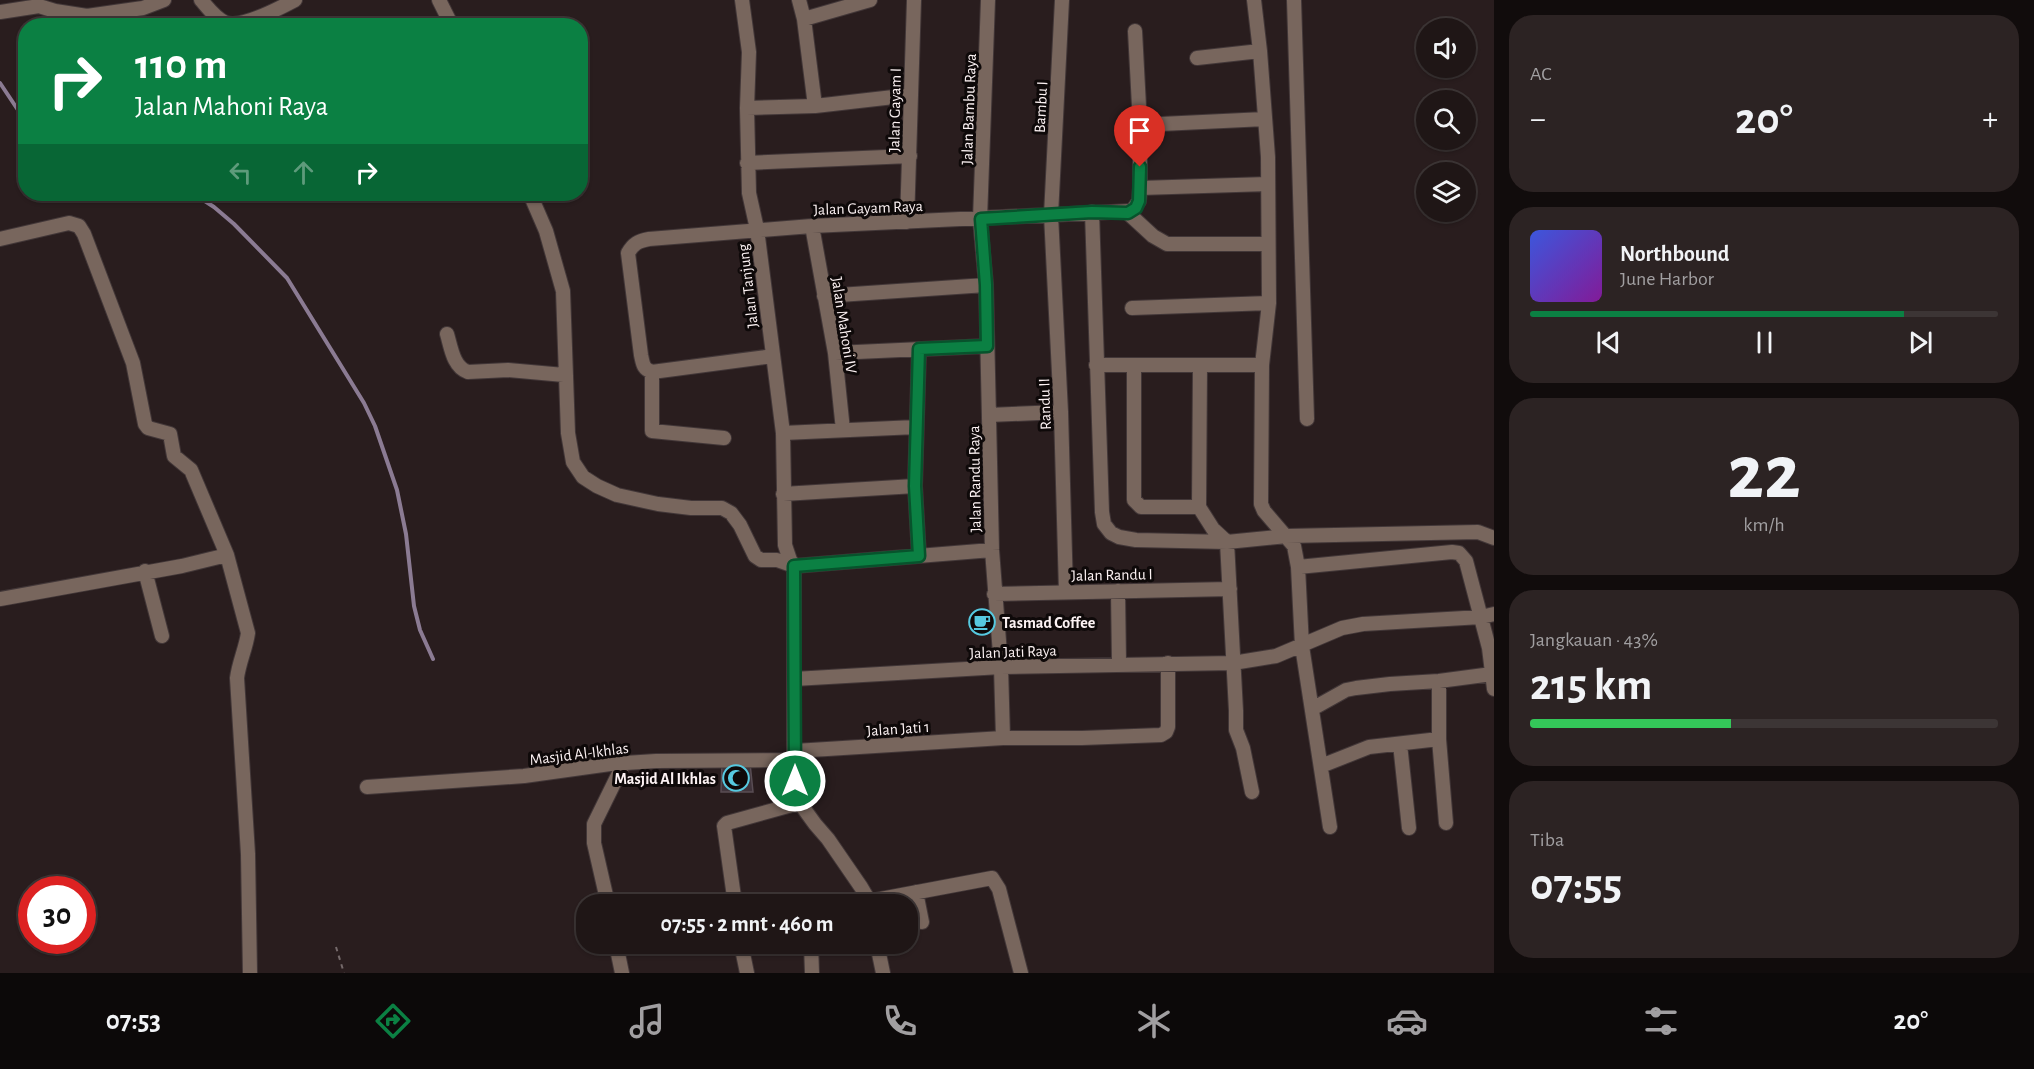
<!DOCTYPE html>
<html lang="id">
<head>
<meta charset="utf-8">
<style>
  body { margin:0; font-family:"Alegreya Sans",sans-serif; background:#2c2323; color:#f1f3f6; height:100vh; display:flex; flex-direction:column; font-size:22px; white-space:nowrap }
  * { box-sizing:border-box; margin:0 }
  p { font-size:20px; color:#a19fa1 }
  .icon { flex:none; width:33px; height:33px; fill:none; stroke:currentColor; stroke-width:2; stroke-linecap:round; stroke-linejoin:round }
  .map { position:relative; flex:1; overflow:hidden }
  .panel { display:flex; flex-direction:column; gap:15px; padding:15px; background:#110c0c; width:540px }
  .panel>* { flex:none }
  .hud { position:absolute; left:18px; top:18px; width:570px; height:183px; border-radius:24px; box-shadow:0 2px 4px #0004,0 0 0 2px #3c3535; background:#0b8043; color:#fff; overflow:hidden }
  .tools { position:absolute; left:1416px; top:18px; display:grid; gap:12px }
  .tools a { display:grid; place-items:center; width:60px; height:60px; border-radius:50%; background:#1f1616; box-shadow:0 2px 4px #0004,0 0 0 2px #3c3535; font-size:30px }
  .speed { position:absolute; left:18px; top:876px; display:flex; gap:12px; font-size:30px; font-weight:700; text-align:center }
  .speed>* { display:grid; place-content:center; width:78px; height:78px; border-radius:50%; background:#1f1616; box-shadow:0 2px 4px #0004,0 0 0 2px #3c3535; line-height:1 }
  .speed .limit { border:9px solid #d22; background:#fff; color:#111 }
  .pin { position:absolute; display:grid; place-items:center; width:51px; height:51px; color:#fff; margin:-62px -26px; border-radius:50% 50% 50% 0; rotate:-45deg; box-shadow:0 0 6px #0007 }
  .pin .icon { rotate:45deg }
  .me { position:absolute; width:66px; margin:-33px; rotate:0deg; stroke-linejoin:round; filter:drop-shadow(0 0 4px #0008) }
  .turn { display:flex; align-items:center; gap:21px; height:126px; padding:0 18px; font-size:27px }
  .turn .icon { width:78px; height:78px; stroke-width:2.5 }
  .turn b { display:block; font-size:42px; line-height:51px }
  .lanes { display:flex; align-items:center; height:57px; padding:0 18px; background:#0003; justify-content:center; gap:30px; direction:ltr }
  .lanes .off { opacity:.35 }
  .big { font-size:45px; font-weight:700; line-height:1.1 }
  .panel .tile { flex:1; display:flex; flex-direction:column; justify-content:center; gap:9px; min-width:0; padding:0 21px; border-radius:24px; background:#2c2323 }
  .panel .dial { align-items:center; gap:0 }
  .dial b { font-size:78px; line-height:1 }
  .song { display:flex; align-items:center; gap:18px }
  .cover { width:72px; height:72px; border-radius:9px; background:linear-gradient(135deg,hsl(230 70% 55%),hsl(290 70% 35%)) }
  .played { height:6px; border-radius:3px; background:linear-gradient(90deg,#0b8043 80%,#3c3535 80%) }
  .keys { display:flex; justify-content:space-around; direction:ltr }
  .heat { display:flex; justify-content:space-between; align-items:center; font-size:33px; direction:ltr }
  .charge { height:9px; border-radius:4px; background:linear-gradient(90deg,#34c759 43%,#3c3535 0) }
  .trip { position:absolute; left:576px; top:894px; width:342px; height:60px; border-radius:24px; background:#1f1616; box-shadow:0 2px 4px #0004,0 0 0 2px #3c3535; font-weight:700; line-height:60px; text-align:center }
  .tab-bar { display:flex; height:96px; justify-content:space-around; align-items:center; background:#0c0909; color:#a19fa1 }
  .tab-bar .icon { width:42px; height:42px }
  .tab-bar .current { color:#0b8043 }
  .tab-bar b { font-size:27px; color:#f1f3f6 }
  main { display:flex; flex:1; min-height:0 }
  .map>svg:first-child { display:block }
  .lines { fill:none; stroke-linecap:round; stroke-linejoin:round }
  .stream { stroke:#8b7b93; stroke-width:4 }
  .building { fill:#40343b; stroke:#594d54; stroke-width:1.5 }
  .minor-casing { stroke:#423738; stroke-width:16 }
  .path { stroke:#756a6b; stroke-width:2; stroke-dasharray:4.5 4.5; stroke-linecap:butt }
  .minor { stroke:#78665d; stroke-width:14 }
  .route-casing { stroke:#07532c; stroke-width:15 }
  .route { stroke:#0b8043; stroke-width:10 }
  .labels { text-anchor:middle; stroke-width:6; stroke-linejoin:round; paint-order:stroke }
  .street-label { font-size:16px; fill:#fcf2f3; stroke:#0e0909 }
  .poi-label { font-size:16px; font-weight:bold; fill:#fcf2f3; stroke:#0e0909; text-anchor:start }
</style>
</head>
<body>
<main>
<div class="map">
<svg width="1494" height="973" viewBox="0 0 1494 973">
  <rect width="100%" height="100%" fill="#291d1e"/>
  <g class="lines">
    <path class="stream" d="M0,83L26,122
      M194,194L214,207L234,224L287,278L364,403L375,426L397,490L406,534L414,606L420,630L433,659"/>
  </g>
  <path class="building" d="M987,613L990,627H974L975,614Z
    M722,763H750L753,792H721Z"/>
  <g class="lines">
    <g class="minor-casing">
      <path id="minor" d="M201,0C208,8 216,19 226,23C242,28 280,8 295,0
        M439,0L452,26
        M742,0L749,52L747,108L749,193L757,229L783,433L785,545L790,560L794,566
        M799,0L804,19L815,106
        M988,0L980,219L986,285L992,550L1001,667L1003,738
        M1062,0L1051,215L1061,412L1066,591
        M1254,0L1260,51L1268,157L1269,303L1262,365L1261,504L1264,511L1294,546L1298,567L1302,646L1330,827
        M1294,0L1307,419
        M129,10L132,26
        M0,12L39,6L55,11L87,16L143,8L164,0
        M804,19L870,0
        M1197,58L1260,51
        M747,108L815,106L911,95
        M1140,125L1265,119
        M747,163L910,156
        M1140,188L1268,184
        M530,194L546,231L563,291L568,433L573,462L583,477L597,486L617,495L658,504L691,508H722L731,513L740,525L755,556L761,560H777L794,566L992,550
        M1092,212L1102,512L1104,524L1111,533L1119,537L1136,540L1227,542L1287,536L1478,532L1494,538
        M1128,213L1153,236L1167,244H1268
        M907,222L914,0
        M812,226L835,353L843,430
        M0,239L69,223L79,226L84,234L133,363L145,424L148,428L170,434L174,456L191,470L227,555
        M824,296L986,285
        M1132,308L1269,303
        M447,334C451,347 453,367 468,372L508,370L564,375
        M835,353L987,346
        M773,356L652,372C643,369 643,364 641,355L628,253C633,244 638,241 649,239L812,226L1132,211L1139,201L1140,188V125L1135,31
        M1096,365H1262
        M1134,365V500L1141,507H1199
        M1200,366L1199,507L1213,529L1227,542L1236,711V730L1243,748L1252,792
        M652,372V431L724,438
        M989,415L1061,412
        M783,433L916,427
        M783,494L915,486
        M919,556L915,486L919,349
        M794,566V795L815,824L828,839L861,887L871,904
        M1298,567L1452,552L1459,553L1466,561L1489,648L1494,689
        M145,571L162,636
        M1118,591L1119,663
        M994,594L1230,589
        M0,599L182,566L227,555L248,633C246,648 239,662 237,678L248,854L250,973
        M794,679L1001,667L1233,663L1276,656L1342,628L1363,624L1481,617L1494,614
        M1439,681V739L1446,823
        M1312,709L1346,690L1356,688L1390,684L1439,681L1492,674
        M1400,744L1409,828
        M795,751L1003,738H1082L1161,735L1166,732L1168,727V663
        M1321,766L1369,747L1439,739
        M367,787L524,776L610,764L656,761L795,760
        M916,892L922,922
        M608,904L594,843V824L624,763
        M735,904L724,826L727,823L799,803
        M833,904L870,901L992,878L999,889L1021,973
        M616,944L622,973
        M741,944L747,973
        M811,944L812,973
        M877,944L883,973"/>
    </g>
    <path class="path" d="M336,947L344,973"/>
    <use href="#minor" class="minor"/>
  </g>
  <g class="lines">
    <g class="route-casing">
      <path id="route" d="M795,781L794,566L919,556L915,486L919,349L987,346L986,285L981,219L1092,212L1128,213L1136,208L1139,201L1140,167"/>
    </g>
    <use href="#route" class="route"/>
  </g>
  <defs>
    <g id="cafe-ring" transform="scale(1.35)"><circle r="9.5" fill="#0e0909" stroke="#56c9e0" stroke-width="1.5"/><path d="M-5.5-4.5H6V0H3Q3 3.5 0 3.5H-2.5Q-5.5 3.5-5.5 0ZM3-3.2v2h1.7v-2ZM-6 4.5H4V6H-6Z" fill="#56c9e0"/></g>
    <g id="mosque-ring" transform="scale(1.35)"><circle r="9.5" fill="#0e0909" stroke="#56c9e0" stroke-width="1.5"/><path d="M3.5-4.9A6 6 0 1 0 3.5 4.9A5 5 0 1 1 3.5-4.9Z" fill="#56c9e0"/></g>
  </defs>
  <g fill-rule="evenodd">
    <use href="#cafe-ring" x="982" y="622"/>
    <use href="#mosque-ring" x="736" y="778"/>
  </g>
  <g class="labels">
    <g class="street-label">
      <text transform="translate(1040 107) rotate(-87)" y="6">Bambu I</text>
      <text transform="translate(968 109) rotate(-88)" y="6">Jalan Bambu Raya</text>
      <text transform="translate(894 110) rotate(-89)" y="6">Jalan Gayam I</text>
      <text transform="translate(868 207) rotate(-2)" y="6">Jalan Gayam Raya</text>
      <text transform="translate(747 286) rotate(-97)" y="6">Jalan Tanjung</text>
      <text transform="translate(845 325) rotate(81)" y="6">Jalan Mahoni IV</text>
      <text transform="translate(1044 404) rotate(-92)" y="6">Randu II</text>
      <text transform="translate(974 479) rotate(-91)" y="6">Jalan Randu Raya</text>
      <text transform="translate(1112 574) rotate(-1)" y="6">Jalan Randu I</text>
      <text transform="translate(1013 651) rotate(-2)" y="6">Jalan Jati Raya</text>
      <text transform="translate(898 728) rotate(-4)" y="6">Jalan Jati 1</text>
      <text transform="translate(579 753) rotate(-7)" y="6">Masjid Al-Ikhlas</text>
    </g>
    <g class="poi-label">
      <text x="1002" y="628">Tasmad Coffee</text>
      <text x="716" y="784" text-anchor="end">Masjid Al Ikhlas</text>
    </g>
  </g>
</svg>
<div class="tools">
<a><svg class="icon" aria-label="sound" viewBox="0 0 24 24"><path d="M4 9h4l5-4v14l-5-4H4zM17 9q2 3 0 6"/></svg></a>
<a><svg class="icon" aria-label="search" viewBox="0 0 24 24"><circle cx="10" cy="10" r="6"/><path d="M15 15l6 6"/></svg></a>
<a><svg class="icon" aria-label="layers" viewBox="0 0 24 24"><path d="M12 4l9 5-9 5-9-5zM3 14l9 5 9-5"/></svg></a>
</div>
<div class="speed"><div class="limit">30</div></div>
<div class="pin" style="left:1140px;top:167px;background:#d93025"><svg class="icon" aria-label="arrive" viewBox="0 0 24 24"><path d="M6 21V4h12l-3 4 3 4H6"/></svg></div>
<svg class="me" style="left:795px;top:781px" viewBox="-20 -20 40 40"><circle r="17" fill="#0b8043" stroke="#fff" stroke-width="3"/><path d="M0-11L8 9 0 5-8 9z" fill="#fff"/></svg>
<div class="trip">07:55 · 2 mnt · 460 m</div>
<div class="hud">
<div class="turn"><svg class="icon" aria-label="right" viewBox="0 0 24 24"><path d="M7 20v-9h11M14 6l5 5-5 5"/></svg><div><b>110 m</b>Jalan Mahoni Raya</div></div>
<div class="lanes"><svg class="icon off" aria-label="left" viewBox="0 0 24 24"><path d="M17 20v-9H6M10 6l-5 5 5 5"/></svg><svg class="icon off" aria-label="ahead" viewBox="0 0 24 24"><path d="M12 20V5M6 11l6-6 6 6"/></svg><svg class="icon" aria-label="right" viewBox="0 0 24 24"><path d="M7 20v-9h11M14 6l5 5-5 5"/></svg></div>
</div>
</div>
<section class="panel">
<div class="tile"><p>AC</p>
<div class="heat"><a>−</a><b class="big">20°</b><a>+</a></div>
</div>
<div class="tile">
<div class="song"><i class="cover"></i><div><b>Northbound</b><p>June Harbor</p></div></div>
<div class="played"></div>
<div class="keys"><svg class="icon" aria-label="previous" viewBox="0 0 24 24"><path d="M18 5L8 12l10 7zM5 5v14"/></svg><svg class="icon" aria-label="pause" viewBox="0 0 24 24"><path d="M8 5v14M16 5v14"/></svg><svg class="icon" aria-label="next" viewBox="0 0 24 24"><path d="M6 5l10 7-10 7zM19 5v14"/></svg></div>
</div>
<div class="tile dial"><b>22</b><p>km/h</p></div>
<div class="tile"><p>Jangkauan · 43%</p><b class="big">215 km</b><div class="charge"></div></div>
<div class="tile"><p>Tiba</p><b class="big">07:55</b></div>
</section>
</main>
<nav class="tab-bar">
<b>07:53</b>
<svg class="icon current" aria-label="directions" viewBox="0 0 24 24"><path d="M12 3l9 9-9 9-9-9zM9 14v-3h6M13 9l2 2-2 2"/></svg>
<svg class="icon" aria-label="music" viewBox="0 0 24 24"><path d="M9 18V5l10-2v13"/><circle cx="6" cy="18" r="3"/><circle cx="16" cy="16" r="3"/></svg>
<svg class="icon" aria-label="phone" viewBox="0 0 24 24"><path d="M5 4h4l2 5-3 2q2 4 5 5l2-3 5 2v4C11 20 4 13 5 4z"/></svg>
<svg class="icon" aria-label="climate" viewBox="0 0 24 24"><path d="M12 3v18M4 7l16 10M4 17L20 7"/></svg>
<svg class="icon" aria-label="car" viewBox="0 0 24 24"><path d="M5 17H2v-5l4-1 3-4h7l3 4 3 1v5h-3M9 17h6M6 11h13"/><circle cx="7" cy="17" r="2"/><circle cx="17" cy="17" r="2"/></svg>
<svg class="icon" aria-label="filters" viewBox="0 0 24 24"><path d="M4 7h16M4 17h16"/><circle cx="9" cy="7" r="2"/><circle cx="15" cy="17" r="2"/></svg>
<b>20°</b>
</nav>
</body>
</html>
